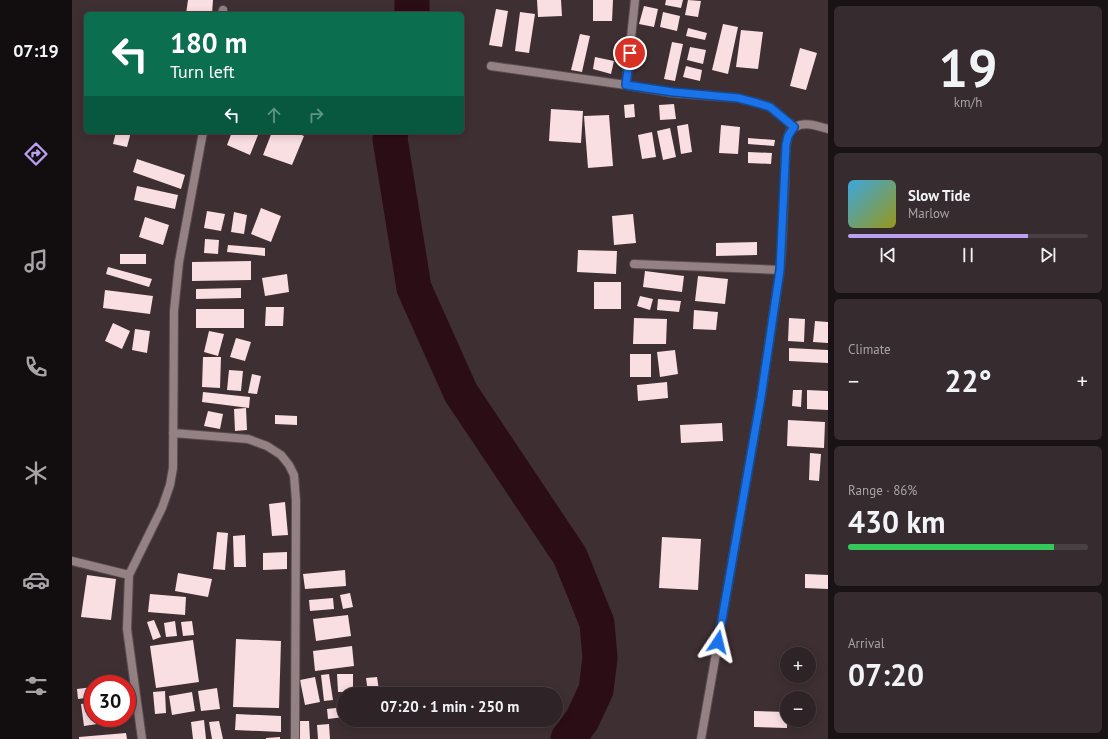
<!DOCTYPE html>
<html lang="en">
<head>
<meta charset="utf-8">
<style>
  body { margin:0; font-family:"PT Sans",sans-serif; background:#362b2e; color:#f1f3f6; height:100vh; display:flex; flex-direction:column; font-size:15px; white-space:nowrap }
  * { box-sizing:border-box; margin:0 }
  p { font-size:13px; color:#a7a4a7 }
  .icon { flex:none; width:22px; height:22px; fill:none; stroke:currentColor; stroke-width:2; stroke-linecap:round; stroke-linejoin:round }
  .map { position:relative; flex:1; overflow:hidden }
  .sheet { display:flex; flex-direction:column; gap:6px; padding:6px; background:#191315; width:280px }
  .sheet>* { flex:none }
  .top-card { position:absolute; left:12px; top:12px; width:380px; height:122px; border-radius:6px; box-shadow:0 2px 10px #0003,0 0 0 1px #494043; background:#0b6e4f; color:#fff; overflow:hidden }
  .controls { position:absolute; left:708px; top:647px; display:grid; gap:8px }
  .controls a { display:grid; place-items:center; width:36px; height:36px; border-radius:50%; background:#2e2326; box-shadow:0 2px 10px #0003,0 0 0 1px #494043; font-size:20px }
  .speed { position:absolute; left:12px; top:675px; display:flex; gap:8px; font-size:20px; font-weight:700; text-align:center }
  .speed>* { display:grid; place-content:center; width:52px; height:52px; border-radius:50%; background:#2e2326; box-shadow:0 2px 10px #0003,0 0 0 1px #494043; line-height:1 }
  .speed .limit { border:6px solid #d22; background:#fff; color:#111 }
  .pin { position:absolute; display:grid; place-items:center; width:34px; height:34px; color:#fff; margin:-17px; border:2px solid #fff; border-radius:50%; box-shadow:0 1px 4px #0007 }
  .me { position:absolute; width:44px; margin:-22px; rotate:10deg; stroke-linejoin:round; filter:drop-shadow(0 0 3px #0008) }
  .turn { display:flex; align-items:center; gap:14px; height:84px; padding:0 20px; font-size:18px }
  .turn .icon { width:52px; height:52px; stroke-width:2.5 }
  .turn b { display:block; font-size:28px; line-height:34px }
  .lanes { display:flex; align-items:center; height:38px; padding:0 20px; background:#0003; justify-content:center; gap:20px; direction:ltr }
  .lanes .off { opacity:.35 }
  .big { font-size:30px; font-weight:700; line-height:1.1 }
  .sheet .widget { flex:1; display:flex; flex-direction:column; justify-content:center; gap:6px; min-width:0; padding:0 14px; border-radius:6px; background:#362b2e }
  .sheet .dial { align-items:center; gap:0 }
  .dial b { font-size:52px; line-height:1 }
  .song { display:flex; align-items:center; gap:12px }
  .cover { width:48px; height:48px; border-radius:6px; background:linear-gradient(135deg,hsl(200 70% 55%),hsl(60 70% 35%)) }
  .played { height:4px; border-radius:2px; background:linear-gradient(90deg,#bca0f2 75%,#494043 75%) }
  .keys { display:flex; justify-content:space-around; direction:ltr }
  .heat { display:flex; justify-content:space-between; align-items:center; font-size:22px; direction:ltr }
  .charge { height:6px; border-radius:3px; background:linear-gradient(90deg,#34c759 86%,#494043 0) }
  .trip { position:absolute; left:265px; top:687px; width:226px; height:40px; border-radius:20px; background:#2e2326; box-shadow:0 2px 10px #0003,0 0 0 1px #494043; font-weight:700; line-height:40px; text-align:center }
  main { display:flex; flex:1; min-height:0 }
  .dock { display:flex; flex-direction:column; width:72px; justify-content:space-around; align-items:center; background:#120e0f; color:#a7a4a7 }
  .dock .icon { width:28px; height:28px }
  .dock .selected { color:#bca0f2 }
  .dock b { font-size:18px; color:#f1f3f6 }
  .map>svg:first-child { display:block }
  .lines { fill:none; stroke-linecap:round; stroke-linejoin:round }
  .river { stroke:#2b0d15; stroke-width:35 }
  .building { fill:#f9dee2 }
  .minor-casing { stroke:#594c4e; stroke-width:10 }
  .minor { stroke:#938184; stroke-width:8 }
  .route-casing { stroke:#114b97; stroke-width:10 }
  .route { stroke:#1a73e8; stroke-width:7 }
</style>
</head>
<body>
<main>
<nav class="dock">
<b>07:19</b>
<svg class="icon selected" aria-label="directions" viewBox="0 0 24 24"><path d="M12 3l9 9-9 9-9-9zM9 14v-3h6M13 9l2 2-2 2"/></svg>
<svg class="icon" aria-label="music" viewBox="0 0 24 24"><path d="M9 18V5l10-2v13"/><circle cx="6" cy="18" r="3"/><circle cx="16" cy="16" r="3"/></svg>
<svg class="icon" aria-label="phone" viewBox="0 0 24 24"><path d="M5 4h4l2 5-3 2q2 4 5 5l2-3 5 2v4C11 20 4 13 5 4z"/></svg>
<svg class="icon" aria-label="climate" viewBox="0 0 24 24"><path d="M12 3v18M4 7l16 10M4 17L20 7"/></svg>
<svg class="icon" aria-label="car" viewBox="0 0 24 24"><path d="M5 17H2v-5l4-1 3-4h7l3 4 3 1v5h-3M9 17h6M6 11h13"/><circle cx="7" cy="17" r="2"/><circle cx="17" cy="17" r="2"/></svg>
<svg class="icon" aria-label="filters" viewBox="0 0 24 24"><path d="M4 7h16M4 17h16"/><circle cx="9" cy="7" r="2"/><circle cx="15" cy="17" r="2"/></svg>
</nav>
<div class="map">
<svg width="756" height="739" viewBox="0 0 756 739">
  <rect width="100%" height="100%" fill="#3e2f32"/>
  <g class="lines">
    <path class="river" d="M340,14V0
      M319,132L318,139L342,288L389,393L498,556L525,623L528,658L524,690L510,720L496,739"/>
  </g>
  <path class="building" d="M116,0H141L140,14H114Z
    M465,0H489L490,16L466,17Z
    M521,0H541L540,21H521Z
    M594,0H611L609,8L593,5Z
    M616,0L629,1L626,17L613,15Z
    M572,6L586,9L582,27L567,24Z
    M424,9L436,11L430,47L417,45Z
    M448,12L463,14L457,53L443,51Z
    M591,12L608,16L605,31L588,27Z
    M651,24L666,27L656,74L640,70Z
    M616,28L635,33L633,40L614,36Z
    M669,30L691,32L686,69L664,67Z
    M508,34L518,36L510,72L499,70Z
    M600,42L611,44L603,81L592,79Z
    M618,47L634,50L631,64L615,60Z
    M728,48L745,53L734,90L718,86Z
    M523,57L542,61L539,74L521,69Z
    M614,66L630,70L628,81L611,77Z
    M562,104L563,117L553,118L552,105Z
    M602,104L604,119L588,120L587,105Z
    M479,109L511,111L509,143L477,141Z
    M537,115L541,166L516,168L512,116Z
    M616,124L620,152L609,154L605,126Z
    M649,125L668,127L666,154L647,153Z
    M598,128L604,157L591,160L585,131Z
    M44,132H59L55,147L41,144Z
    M160,132H179L186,135L178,155L155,145Z
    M200,132H222L232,136L220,165L191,155Z
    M580,132L584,157L570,159L566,135Z
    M676,138L703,140L702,146L676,144Z
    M676,152L700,153L699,164L676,163Z
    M65,159L113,175L109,189L61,172Z
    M65,186L106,195L103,209L62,200Z
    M189,208L209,216L199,242L179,234Z
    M135,211L153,214L149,231L132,228Z
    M162,212L175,215L172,234L159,232Z
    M561,214L564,243L542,245L540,216Z
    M73,217L97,225L91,245L67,237Z
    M133,239L147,240L146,254L132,253Z
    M685,242V255L644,256V243Z
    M156,245L193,248V256L155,252Z
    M506,250L545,251L544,274L505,272Z
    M48,254H74V264H48Z
    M179,261V280L120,281V262Z
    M36,267L80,279L77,287L34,274Z
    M573,271L612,276L610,292L571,287Z
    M215,274L217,292L193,296L190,278Z
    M626,276L656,279L653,304L623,301Z
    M522,282H549V309H522Z
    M169,288V298L124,299V289Z
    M33,290L81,296L78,314L31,308Z
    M568,296L581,299L578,310L565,306Z
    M586,299L609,301L607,312L585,310Z
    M194,307H212L211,326H193Z
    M124,309H172V328H124Z
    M622,310L646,312L644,330L621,329Z
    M562,318L595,319L594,344H561Z
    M717,318L733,319L732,342L716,341Z
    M743,321L756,322V343L741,342Z
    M41,323L58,331L50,349L33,341Z
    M63,329L78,331L75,353L60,350Z
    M137,331L152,334L146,356L132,352Z
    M164,338L179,342L173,361L158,357Z
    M717,348L756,350V363L717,361Z
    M603,350L606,374L588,377L585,352Z
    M558,354H579V377H558Z
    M131,357H149L148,388L130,387Z
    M157,370L171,371L169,391L155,390Z
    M180,374L189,376L185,394L176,393Z
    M595,382L596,398L566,401L565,385Z
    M721,390H730L729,407L720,406Z
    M735,390L756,391V410L735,409Z
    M131,392L178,397L177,408L130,402Z
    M174,408L175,430L163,431L162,409Z
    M136,411L151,414L148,429L132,426Z
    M203,415L225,416V425L203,424Z
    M716,420L753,422L752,448L715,446Z
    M650,423L651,441L609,443L608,425Z
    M738,453L749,454L747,481L737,480Z
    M213,502L216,535L200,536L197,504Z
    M145,532L156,533L153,570L141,569Z
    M173,535L174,567H162L161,536Z
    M590,537L629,539L626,590L587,588Z
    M215,552V569L191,570V553Z
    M273,570L274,586L233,589L231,574Z
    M106,573L140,579L136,597L103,591Z
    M733,574L756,575V589L733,588Z
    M15,575L44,579L39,620L9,617Z
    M278,593L281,607L271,609L268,595Z
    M78,594L114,597L113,615L76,612Z
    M261,598L262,609L238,611L237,600Z
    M276,615L279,636L244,641L241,619Z
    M82,620L89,637L81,640L75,622Z
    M103,621L105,636L94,637L92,623Z
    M120,621L122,635L111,636L109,622Z
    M164,639L209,641L207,708L161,707Z
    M121,640L127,682L84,688L78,646Z
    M280,646L282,666L243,671L241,651Z
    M257,674L261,700L252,701L249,675Z
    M265,674H281V692H266Z
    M243,677L248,702L233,705L228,680Z
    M305,677L307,690L296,692L294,678Z
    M21,687V697L6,699L5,689Z
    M145,688L148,709L129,711L126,691Z
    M93,691L94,713L83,714L81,692Z
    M354,691V694H343V693Z
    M120,692L123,711L100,715L97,696Z
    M21,702V718H32V723L12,726L9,704Z
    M272,707V717L256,719L255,709Z
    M682,711L715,712V728L682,727Z
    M164,714L209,716V732L163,730Z
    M132,720L134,739H121L119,722Z
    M147,721L151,739H140L137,722Z
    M226,721H237L238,739H226Z
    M257,724L258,739H246L245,725Z
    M54,733L55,739H7V737Z
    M208,737V739H194V738Z"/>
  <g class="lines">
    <g class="minor-casing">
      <path id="minor" d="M563,0L554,85L601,93L666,98L685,103L698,107L722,127
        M150,14L151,10
        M419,66L554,85
        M562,264L708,270
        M101,433L176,439L195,446L209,455L217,465L222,475L224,501L223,739
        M0,561L57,575
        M70,739L55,629L57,575L90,508L98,485L101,468L102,311L107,262L131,132
        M629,739L689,397L708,270C711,240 711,210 713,180C713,166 712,150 716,137C717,133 719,129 723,127C733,121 746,126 756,129"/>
    </g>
    <use href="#minor" class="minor"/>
  </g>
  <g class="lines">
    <g class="route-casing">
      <path id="route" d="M558,53L554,85L601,92L666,98L685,103L698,107L722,127L716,136L714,145L708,270L689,397L646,642"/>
    </g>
    <use href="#route" class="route"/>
  </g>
</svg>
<div class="controls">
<a>+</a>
<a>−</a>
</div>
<div class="speed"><div class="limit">30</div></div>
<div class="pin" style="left:558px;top:53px;background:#d93025"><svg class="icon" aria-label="arrive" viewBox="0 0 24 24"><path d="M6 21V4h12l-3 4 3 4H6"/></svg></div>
<svg class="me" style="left:646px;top:642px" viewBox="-20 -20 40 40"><path d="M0-17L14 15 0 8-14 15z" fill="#1a73e8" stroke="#fff" stroke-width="4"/></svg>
<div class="trip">07:20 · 1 min · 250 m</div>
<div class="top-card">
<div class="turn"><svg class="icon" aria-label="left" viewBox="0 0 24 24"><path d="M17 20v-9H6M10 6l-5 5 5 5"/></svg><div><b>180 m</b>Turn left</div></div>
<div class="lanes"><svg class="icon" aria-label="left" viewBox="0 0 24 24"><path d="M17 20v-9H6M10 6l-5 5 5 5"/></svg><svg class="icon off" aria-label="ahead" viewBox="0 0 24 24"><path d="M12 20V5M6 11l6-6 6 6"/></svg><svg class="icon off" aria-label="right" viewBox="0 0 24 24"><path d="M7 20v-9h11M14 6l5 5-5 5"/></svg></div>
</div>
</div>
<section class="sheet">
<div class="widget dial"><b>19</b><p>km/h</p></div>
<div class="widget">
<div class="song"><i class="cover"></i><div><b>Slow Tide</b><p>Marlow</p></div></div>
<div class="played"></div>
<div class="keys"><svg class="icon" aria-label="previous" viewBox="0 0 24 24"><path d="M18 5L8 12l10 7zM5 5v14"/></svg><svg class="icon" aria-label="pause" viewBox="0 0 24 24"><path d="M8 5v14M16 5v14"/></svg><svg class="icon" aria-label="next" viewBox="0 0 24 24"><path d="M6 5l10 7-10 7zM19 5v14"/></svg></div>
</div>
<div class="widget"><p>Climate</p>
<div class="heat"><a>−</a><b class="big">22°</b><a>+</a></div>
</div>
<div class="widget"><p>Range · 86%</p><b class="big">430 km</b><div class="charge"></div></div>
<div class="widget"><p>Arrival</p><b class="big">07:20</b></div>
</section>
</main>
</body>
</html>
